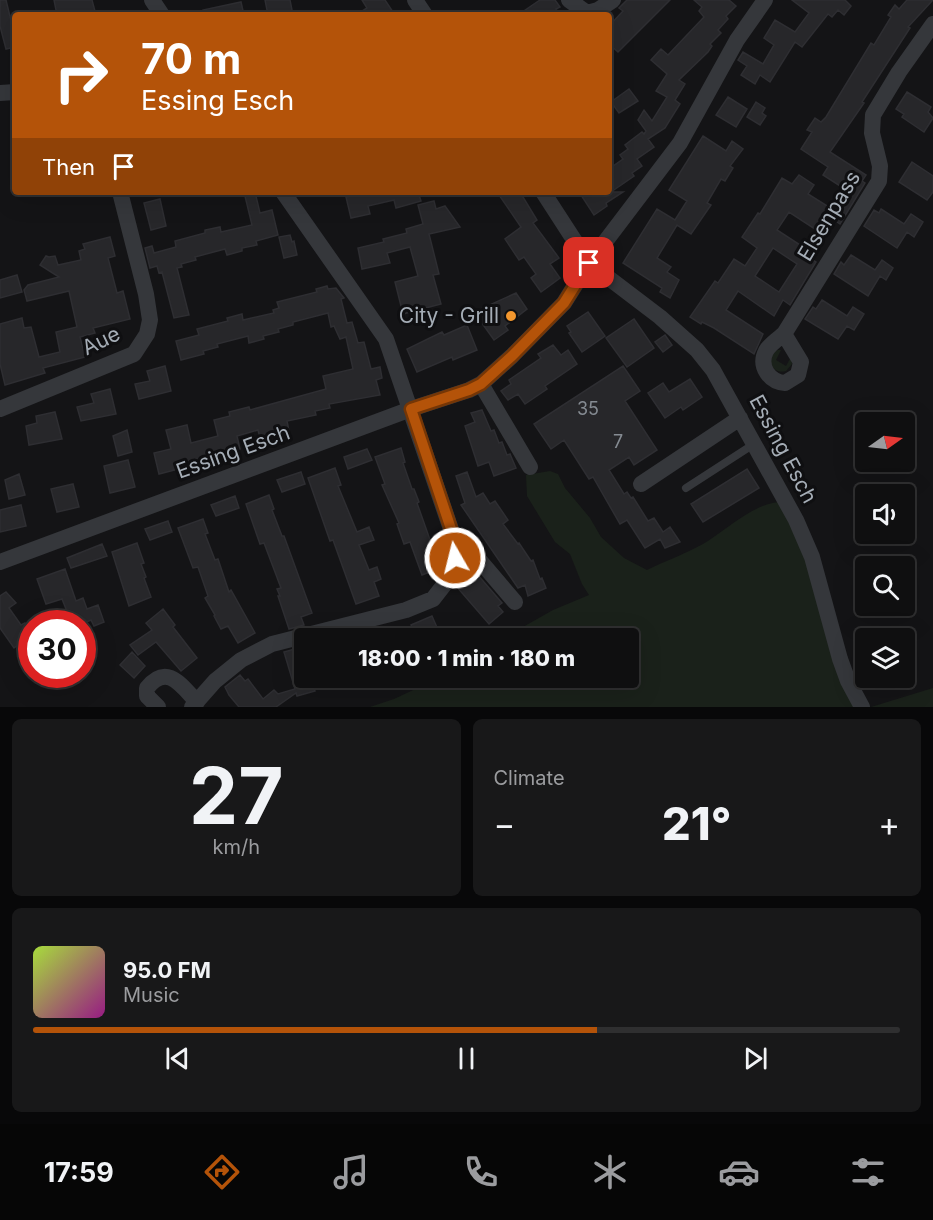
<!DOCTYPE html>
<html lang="en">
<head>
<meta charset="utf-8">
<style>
  body { margin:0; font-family:Inter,sans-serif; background:#181819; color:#f1f3f6; height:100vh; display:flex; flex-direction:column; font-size:22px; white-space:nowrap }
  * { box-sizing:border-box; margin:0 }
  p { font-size:20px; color:#9b9c9f }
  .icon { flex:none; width:33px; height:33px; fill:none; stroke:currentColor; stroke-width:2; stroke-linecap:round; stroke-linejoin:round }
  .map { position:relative; height:707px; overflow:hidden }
  .details { display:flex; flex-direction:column; gap:12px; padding:12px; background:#080809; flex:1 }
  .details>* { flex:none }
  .top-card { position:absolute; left:12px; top:12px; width:600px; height:183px; border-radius:6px; box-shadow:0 6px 24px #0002,0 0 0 2px #2f2f30; background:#b45309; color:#fff; overflow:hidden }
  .needle { width:39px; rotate:76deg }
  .fabs { position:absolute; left:855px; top:412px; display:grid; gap:12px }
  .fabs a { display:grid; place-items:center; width:60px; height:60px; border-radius:6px; background:#0f0f10; box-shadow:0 6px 24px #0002,0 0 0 2px #2f2f30; font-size:30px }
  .speed { position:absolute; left:18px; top:610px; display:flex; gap:12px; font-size:30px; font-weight:700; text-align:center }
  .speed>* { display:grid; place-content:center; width:78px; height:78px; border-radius:50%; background:#0f0f10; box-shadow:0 6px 24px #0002,0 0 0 2px #2f2f30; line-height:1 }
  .speed .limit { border:9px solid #d22; background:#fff; color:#111 }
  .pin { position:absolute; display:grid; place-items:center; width:51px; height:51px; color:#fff; margin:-26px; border-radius:12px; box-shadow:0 3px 9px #0006 }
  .me { position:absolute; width:66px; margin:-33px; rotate:352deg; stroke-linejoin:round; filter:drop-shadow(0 0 4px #0008) }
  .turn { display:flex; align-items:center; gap:21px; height:126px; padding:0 30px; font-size:27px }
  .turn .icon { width:78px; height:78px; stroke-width:2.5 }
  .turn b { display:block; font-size:42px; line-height:51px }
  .then { display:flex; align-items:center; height:57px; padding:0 30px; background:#0003; gap:12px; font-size:22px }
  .big { font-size:45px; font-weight:800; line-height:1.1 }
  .details .tile { flex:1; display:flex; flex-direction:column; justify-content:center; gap:9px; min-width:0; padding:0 21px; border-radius:9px; background:#181819 }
  .details .dial { align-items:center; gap:0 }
  .dial b { font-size:78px; line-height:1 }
  .song { display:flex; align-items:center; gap:18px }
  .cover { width:72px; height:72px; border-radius:9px; background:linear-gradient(135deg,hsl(80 70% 55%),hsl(310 70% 35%)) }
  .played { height:6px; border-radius:3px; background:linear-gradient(90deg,#b45309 65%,#2f2f30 65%) }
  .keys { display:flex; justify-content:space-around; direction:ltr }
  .heat { display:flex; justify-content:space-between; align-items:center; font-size:33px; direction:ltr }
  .details .tiles { flex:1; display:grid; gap:12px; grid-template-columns:1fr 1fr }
  .tile:last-child { grid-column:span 2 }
  .trip { position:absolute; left:294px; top:628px; width:345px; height:60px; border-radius:6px; background:#0f0f10; box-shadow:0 6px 24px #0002,0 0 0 2px #2f2f30; font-weight:800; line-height:60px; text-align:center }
  .tabs { display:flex; height:96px; justify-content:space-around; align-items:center; background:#060606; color:#9b9c9f }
  .tabs .icon { width:42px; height:42px }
  .tabs .current { color:#b45309 }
  .tabs b { font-size:27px; color:#f1f3f6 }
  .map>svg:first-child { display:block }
  .green { fill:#1a211a }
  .building { fill:#27272a; stroke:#2e2e32; stroke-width:1.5; fill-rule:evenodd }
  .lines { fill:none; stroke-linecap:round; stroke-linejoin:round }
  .lane { stroke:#35373b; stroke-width:8 }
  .street { stroke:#35373b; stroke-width:16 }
  .route-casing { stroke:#753606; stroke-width:15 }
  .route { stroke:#b45309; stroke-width:10 }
  .poi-dot { fill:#f3972e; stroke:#0f0f11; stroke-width:2 }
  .labels { text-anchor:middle; stroke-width:6; stroke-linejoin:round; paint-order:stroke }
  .number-label { font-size:18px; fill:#858b92 }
  .street-label { font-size:21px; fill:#a5adb6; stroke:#0f0f11 }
  .poi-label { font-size:21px; fill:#a5adb6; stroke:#0f0f11; text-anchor:end }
</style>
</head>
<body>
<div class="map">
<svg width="933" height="707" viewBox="0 0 933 707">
  <rect width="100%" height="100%" fill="#141416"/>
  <path class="green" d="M778,350H781L776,360L786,366L791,357L792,364L786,371C778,373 774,370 770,363L773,352Z
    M550,471L558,474L565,488L590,518L601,537L624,558L647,570C665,561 685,554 703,544C725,531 755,502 781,502L803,542L854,707H370L394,699L439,678H628V639H502L553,610L589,595L582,584L570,554L555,542L527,496L526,475Z
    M933,688V707H871Z"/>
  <path class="building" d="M0,0H6L15,37V47L6,49L0,26Z
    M54,0H92L96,15H57Z
    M265,0H290L293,15H268Z
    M362,0H385L395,15H356L367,8Z
    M540,0H555L560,7L556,9L560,15H518Z
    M627,0H670L618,52L609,44V26L623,11L619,8Z
    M694,0H729L736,6L726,16L728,19L718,30L721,33L710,44L712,46L708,52L679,80L685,84L675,100L680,104L665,128L648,139L654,147L637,159L642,166L632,173L634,176L611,192H623L606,203L607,206L594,215L579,192H609V169L623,159L620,155L628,149L625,145L642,132L644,134L646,131L638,120L644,110L652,121L667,97L656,91L667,74L651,60L661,49L668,55L704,17L699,11L702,7Z
    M792,0H845L851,6L844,15L838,10L832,17L828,14L802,47L795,42L770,82L760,75L755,84L741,75L747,66L738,60L743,52L763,64L774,45L764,38L775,20L795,32L809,13Z
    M907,0H933L908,27L910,28L862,102L864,103L830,152L866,175L862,181L865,183L840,224L834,220L824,235L789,212L777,230L814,254L811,259L816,262L790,305L783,300L774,316L738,291L726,310L763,334L754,354L714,328L702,322L701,324L690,317L715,281L718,283L734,259L745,266L757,248L742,237L758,213L760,214L782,178L792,184L799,175L814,185L808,194L835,211L848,191L823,175L828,167L801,149L812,132L807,130L815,118L821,122L826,117L871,43L874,45L891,17L888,15L895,5L899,9ZM773,248L797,264L779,292L755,276Z
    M241,2L244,15H204L203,10Z
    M629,89L638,101L619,113L611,102Z
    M907,92L931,107L928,112L933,118L924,132L902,117L904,114L896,109Z
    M728,97L747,109L736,127L716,115Z
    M756,102L765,108L762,113L766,116L760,125L747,117Z
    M703,136L726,151L732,141L743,149L730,166L733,168L725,181L721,179L707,203L711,205L691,234L677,225L657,258L671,267L667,272L679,280L670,298L660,292L662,288L623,263L657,209L675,220L687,201L669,190Z
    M912,162L933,176V192L927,200L899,182Z
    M244,192H255L260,213L272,210L278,235L256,241L257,245L242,248V251L227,255L225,249L195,257L196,260L181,264L182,267L177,268L189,315L174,318L162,272L159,273L157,266L150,268L145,248L152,246L154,253L176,247L175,241L205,233V230L220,227L221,232L252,225Z
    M368,192H418L421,201L396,208L394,200L368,206L370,214L351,218L346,197Z
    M497,192H520L537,220L533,223L559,258L550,264L560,278L541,292L531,278L536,274L524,257L519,260L505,239L521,227Z
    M160,199L166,226L151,230L144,203Z
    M434,201L436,209L445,206L460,227L429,234L439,274L433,275L441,304L403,314L395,282L418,276L410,247L387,253L390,263L362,269L358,248L384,242L383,239L407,233L406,229L423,224L418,205Z
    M881,209L904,224L911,214L923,222L914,237L907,232L897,248L864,226L874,210L879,213Z
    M290,235L292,242L294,241L297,255L284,258L279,237Z
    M110,237L115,256L108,258L117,293L123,291L130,319L93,328L95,333L80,337L85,357L43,368L45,373L5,385L0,364V324L22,318L24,328L31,327L39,357L60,352L56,332L77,327L69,291L27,301L24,290L28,285L59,277L40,265L46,256L49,257L55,256L58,265L81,260L79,251L85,249L83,244Z
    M851,255L875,270L882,260L893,268L886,280L880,276L868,296L834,274L841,262L844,265Z
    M17,275L22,292L0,298V280Z
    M327,286L328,289L336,288L344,298L341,299L347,323L352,322L358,343L364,342L371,369L380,367L382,378L376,380L380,395L329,404L330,408L315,411L316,415L287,421L289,431L260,438L258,430L237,436L240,449L189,461L190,466L159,474L154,453L171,449L166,430L187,425L191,443L218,436L214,420L230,416L229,412L249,407L250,410L326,389L323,376L353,369L346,337L340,339L334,326L331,327L328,313L293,322V325L278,329L279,332L263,336L264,339L249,343L248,336L217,344L218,347L203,351L204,354L181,360L176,341L199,335L197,329L228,321L227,318L242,314L243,320L274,313L273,310L279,308L277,302L317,292L316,289Z
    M516,293L527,309L505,326L508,330L494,340L474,312Z
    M822,300L847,316L853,307L864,314L854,330L847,326L838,339L805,319L813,307L816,309Z
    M588,312L605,336L582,352L569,333L571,332L567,326Z
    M634,319L654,348L627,367L606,338Z
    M467,325L477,350L453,360L452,357L417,372L407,349L442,332L444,335Z
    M665,335L672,345L663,352L655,342Z
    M553,345L561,355L568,350L577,364L545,386L547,389L525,404L518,394L508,400L501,391L511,384L509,380L541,358L538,354Z
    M165,366L171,391L139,399L135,384L150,381L147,371Z
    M623,366L640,391L625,401L657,450L634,465L629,457L609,470L624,494L627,492L631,498L633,497L648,521L654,518L663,532L670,527L680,542L665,548L660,539L645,548L627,520L620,524L593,477L589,479L564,440L551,449L534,424Z
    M690,379L702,397L683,410L681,407L665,418L648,393L663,383L669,392Z
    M110,389L116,414L81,421L77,407L94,403L91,394Z
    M482,410L491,431L494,430L499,443L502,442L507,455L510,454L516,468L494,476L489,462L478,466L465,426L475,422L471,413Z
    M55,412L62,439L29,445L26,426L37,423L36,416Z
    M127,430L132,452L118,456L113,436Z
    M401,448L405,462L403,463L412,489H414L419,502L417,503L440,568L422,575L410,542L404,544L397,524L399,523L382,485L385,484L375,457Z
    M367,449L372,460L348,469L344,457Z
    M128,460L135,487L110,493L104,466Z
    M335,468L341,485L338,486L357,532L369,527L374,540L359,545L369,570L377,567L381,579L374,582L379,596L356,604L333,540L330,541L308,478Z
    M747,469L759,488L703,522L691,504Z
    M301,472L305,484L282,492L277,480Z
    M467,472L476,497L483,493L490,504L495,501L508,520L503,524L518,544L519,543L531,561L533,560L540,579L542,578L546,588L528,596L525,585L518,588L461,505L465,503L456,476Z
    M19,474L25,495L9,499L5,480Z
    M73,484L79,507L57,512L51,489Z
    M269,495L274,509L272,510L282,536H284L312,613L301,617L304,625L289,629L278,596H280L277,589L281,588L264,543L260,544L246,504Z
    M235,496L239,508L216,516L211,505Z
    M21,505L26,526L0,532V510Z
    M203,519L208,533L205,534L215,560L218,559L229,592L231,590L255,633L238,643L228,626L221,629L214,616L215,615L205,598L208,596L198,567L193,568L178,528Z
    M168,521L172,532L150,540L145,529Z
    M137,543L144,563L141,564L146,577L144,578L151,597L129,606L112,552Z
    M102,544L107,556L71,568L67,558Z
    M65,569L76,601L83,598L87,609L98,605L104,622L94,626L91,620L82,624H72L62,599L46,604L37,579Z
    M467,569L475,578L478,575L502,603L498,606L503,612L489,624L456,586Z
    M6,592L16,603L9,608L21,625L25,623L32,632V643L21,650L18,645L14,648L0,628V596Z
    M163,609L175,625L173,627L197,658L181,671L156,642L138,655L130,645L152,630L146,623Z
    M432,616L442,639H416L411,625Z
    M302,647L304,656V678H311L315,691L297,696L296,693L276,707H239L229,695L225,687L240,675L245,681L248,679L263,699L274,690L278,694L295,689L284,652Z
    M132,652L145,666L134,678L120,665Z"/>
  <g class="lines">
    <path class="lane" d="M686,488L754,444"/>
    <path class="street" d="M152,0L162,15
      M415,0L425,15
      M569,0L587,13L598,10L613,0
      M0,93L15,92
      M543,192L589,263L660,317L697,350L713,370L796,520L812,557L840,659L848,681L862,707
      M784,334L801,362L798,375L785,383C770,382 758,367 766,351C770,344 778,339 784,334L879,181L880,166L872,133L873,115L899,72L933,24
      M481,384L530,467
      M0,409L134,354L147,334L150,320L146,294L120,192
      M641,484L740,418
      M456,544L475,555L515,602
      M0,562L411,409L469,390L481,384L512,356L564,303L589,263L680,143L737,40L765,0
      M158,707L147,696V688C167,663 181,685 197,702
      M192,707L215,681L241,660L272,644L406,610L433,599L454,572L456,544L386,339L283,192"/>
  </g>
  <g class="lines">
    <g class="route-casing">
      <path id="route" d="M455,558L456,544L411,409L469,390L481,384L512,356L564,303L589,263"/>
    </g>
    <use href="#route" class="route"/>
  </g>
  <circle class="poi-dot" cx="511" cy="316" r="6"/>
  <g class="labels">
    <g class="number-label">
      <text x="588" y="415">35</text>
      <text x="618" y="448">7</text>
    </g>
    <g class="street-label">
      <text transform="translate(829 216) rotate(-59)" y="7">Elsenpass</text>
      <text transform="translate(101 341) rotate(-26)" y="7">Aue</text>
      <text transform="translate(783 449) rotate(62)" y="7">Essing Esch</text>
      <text transform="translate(233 452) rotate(-20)" y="7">Essing Esch</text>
    </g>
    <g class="poi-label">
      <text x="499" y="323">City - Grill</text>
    </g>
  </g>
</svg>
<div class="fabs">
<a><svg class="needle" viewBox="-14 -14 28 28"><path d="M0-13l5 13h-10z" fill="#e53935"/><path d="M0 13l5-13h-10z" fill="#9b9c9f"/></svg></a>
<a><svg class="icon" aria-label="sound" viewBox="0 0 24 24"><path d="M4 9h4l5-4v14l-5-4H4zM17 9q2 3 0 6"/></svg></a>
<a><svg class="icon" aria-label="search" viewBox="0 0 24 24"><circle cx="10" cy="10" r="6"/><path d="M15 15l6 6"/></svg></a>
<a><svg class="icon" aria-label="layers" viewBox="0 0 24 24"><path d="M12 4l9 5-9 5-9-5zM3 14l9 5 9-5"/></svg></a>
</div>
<div class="speed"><div class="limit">30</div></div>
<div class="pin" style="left:589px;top:263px;background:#d93025"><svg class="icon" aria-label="arrive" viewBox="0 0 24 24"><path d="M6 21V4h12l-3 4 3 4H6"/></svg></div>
<svg class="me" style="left:455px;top:558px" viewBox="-20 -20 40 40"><circle r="17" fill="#b45309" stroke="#fff" stroke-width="3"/><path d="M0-11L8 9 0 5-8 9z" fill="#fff"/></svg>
<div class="trip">18:00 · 1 min · 180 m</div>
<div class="top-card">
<div class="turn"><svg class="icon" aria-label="right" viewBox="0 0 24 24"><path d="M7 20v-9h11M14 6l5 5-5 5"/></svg><div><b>70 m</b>Essing Esch</div></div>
<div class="then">Then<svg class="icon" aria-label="arrive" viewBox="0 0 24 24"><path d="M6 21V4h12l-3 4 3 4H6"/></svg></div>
</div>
</div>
<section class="details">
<div class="tiles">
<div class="tile dial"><b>27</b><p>km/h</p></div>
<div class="tile"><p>Climate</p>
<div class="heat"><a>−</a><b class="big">21°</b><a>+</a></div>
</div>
<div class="tile">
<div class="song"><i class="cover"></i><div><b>95.0 FM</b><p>Music</p></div></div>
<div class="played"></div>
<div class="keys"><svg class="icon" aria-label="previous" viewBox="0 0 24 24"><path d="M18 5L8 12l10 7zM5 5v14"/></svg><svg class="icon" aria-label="pause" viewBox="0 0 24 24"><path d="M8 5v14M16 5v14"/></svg><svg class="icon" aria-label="next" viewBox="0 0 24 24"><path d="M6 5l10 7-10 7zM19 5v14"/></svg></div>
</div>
</div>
</section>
<nav class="tabs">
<b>17:59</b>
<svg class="icon current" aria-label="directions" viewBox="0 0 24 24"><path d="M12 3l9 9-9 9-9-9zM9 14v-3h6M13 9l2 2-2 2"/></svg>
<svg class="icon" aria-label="music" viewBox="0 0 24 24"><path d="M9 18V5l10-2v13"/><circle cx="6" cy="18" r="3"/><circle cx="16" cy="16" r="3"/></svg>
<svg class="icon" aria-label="phone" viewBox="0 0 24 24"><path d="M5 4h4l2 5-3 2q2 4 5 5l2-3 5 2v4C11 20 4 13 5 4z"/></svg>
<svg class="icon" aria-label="climate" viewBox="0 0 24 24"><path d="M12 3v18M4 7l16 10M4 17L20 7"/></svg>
<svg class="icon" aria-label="car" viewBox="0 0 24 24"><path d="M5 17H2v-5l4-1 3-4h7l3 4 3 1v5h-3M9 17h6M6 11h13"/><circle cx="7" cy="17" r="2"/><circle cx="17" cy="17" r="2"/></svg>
<svg class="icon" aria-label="filters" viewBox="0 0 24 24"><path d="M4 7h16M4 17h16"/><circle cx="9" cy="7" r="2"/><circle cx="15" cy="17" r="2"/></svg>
</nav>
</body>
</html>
